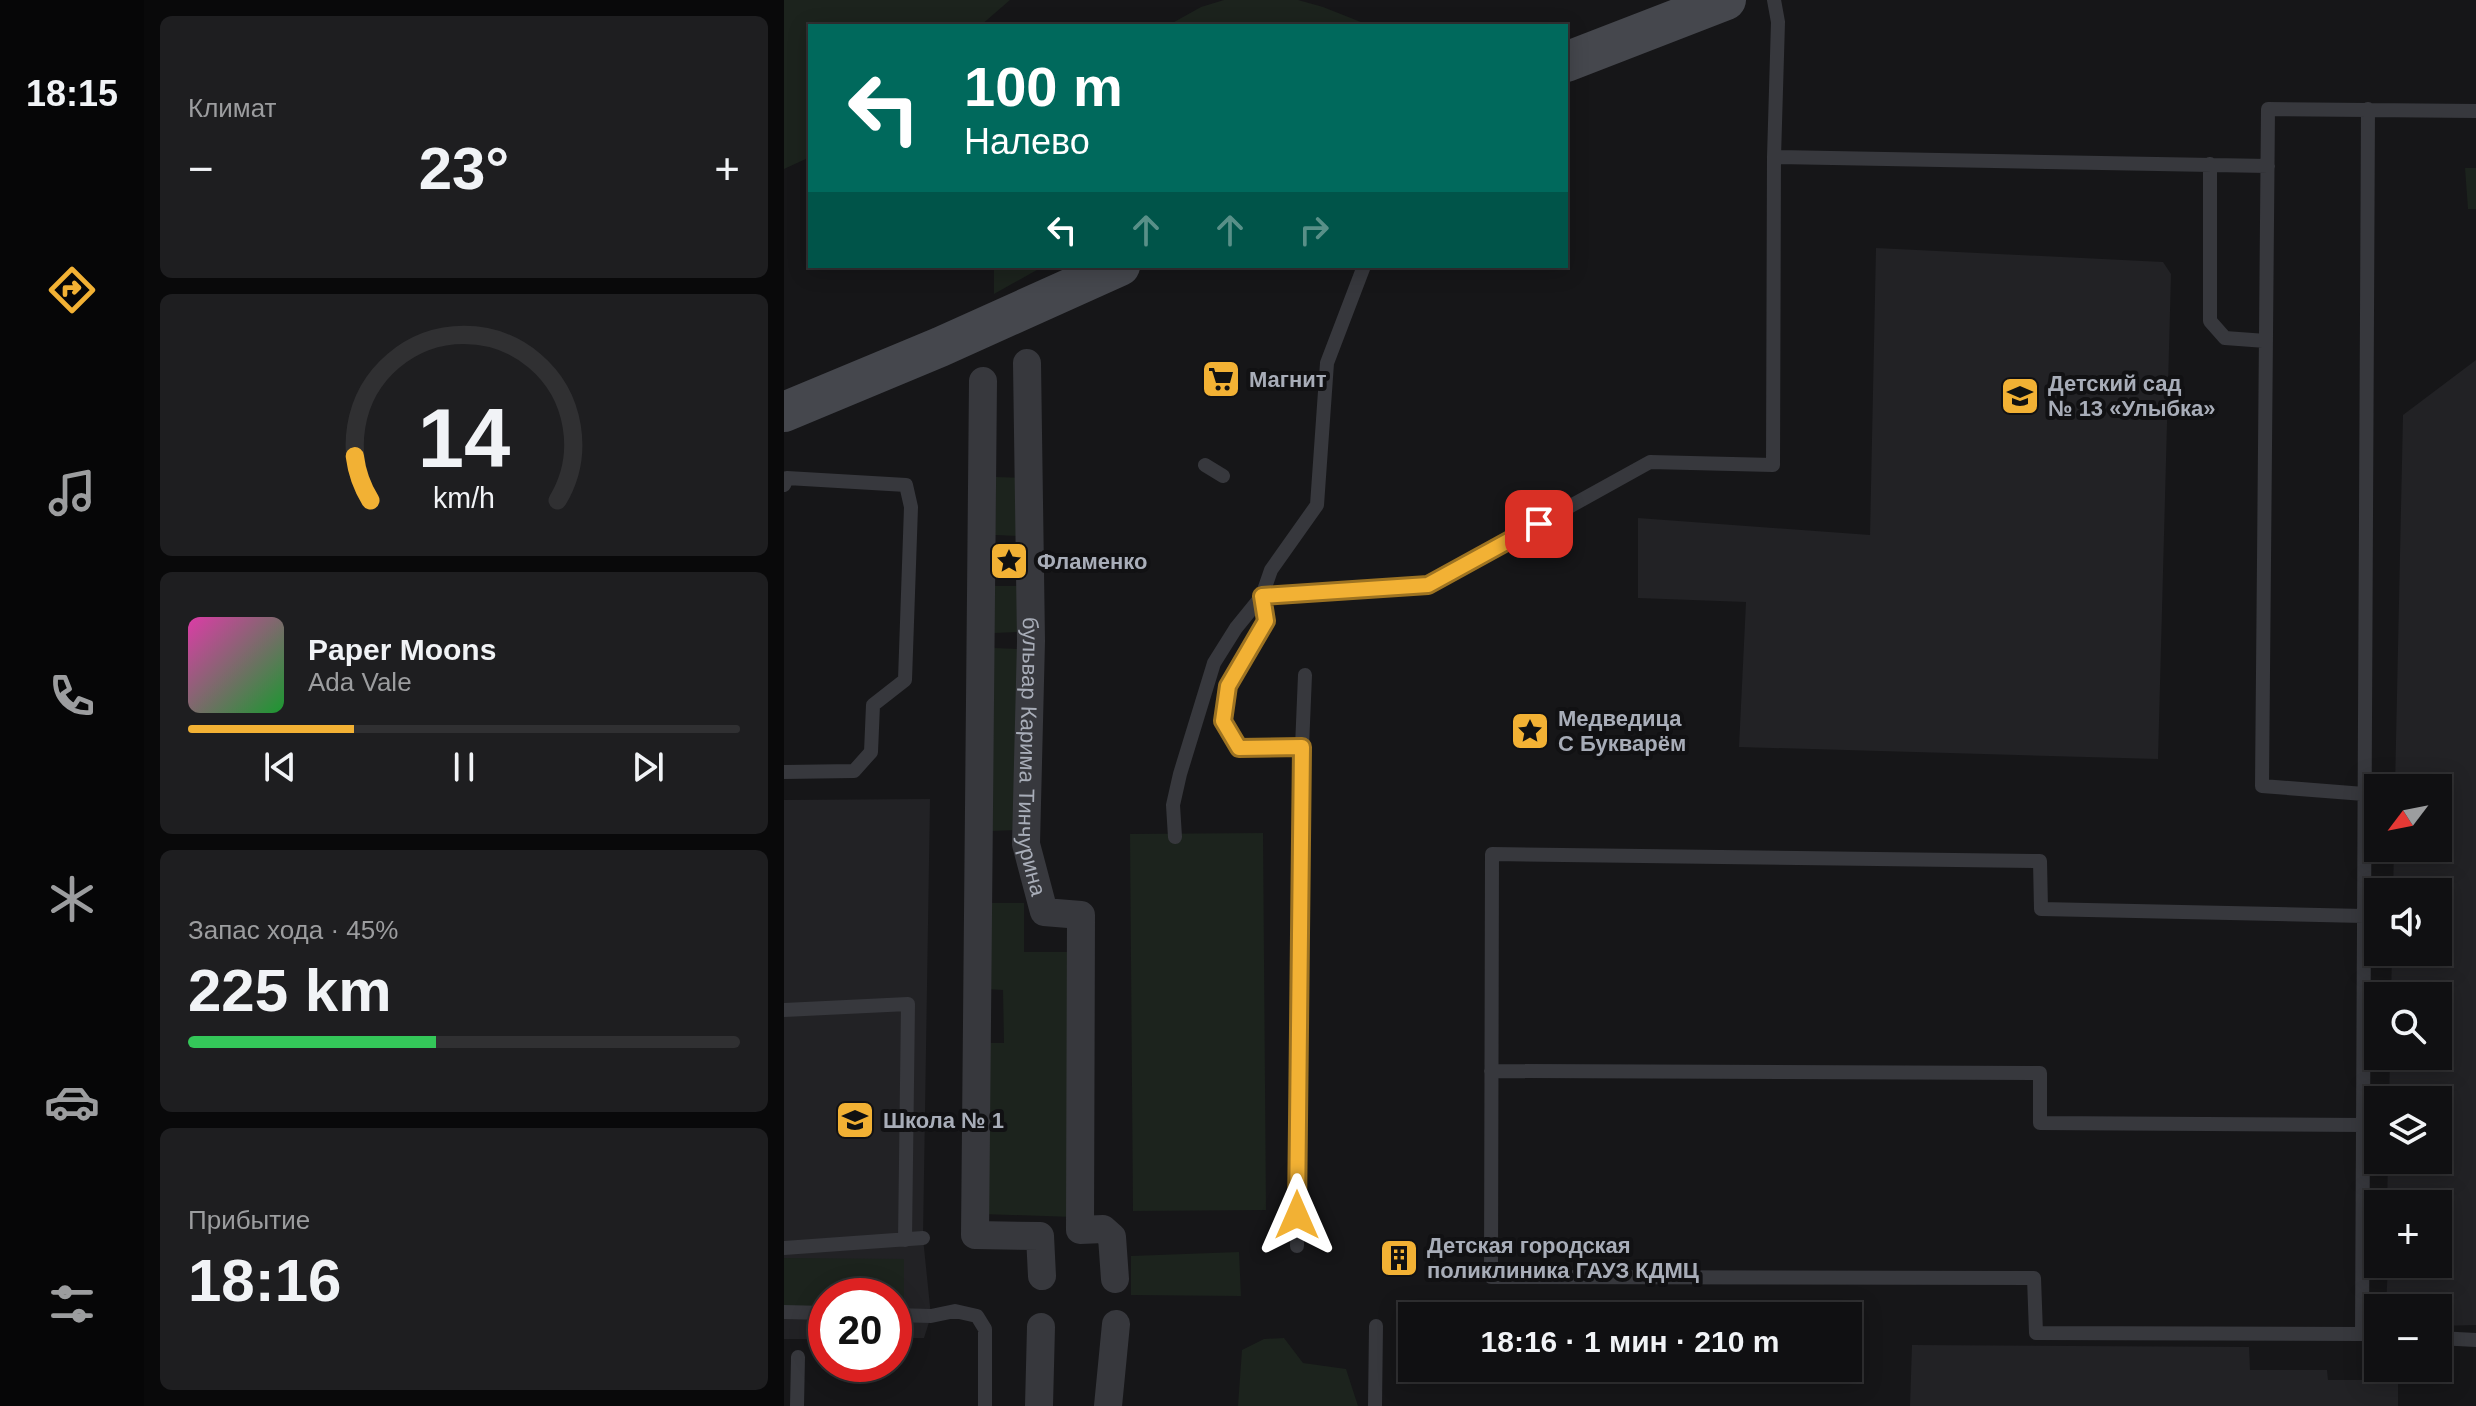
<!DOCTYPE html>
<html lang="ru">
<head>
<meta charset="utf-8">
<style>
  body { margin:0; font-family:Arial,sans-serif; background:#1e1e20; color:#f1f3f6; height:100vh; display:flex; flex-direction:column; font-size:30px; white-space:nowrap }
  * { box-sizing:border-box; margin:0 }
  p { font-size:26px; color:#9c9d9f }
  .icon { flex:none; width:44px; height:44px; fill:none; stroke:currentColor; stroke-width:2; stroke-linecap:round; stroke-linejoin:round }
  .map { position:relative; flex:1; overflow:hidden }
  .sheet { display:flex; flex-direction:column; gap:16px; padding:16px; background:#09090a; width:640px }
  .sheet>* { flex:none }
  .banner { position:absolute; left:24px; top:24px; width:760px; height:244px; border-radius:0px; box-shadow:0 4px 20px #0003,0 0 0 2px #303032; background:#00695c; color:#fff; overflow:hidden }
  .needle { width:52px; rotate:238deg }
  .tools { position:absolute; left:1580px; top:774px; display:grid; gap:16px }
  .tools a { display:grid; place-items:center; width:88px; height:88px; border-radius:0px; background:#101012; box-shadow:0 4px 20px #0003,0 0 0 2px #303032; font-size:40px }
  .speed { position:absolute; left:24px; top:1278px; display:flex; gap:16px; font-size:40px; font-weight:700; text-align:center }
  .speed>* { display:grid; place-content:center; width:104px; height:104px; border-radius:50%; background:#101012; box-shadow:0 4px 20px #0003,0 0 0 2px #303032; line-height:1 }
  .speed .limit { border:12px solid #d22; background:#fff; color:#111 }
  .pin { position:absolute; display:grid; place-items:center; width:68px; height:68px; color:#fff; margin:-34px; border-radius:16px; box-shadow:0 4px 12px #0006 }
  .me { position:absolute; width:88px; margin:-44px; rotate:0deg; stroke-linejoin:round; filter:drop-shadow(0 0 6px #0008) }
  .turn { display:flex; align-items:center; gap:28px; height:168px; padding:0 24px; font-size:36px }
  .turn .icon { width:104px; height:104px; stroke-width:2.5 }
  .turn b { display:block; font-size:56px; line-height:68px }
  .lanes { display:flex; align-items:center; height:76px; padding:0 24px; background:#0003; justify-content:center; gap:40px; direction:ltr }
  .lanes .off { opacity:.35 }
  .big { font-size:60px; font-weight:700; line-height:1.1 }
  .sheet .card { flex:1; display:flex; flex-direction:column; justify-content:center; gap:12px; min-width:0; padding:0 28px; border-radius:12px; background:#1e1e20 }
  .sheet .dial { align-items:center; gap:0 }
  .dial svg { height:208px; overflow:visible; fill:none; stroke:#303032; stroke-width:7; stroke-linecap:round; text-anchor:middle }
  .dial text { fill:#f1f3f6; stroke:none }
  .song { display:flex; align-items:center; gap:24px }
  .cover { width:96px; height:96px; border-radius:12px; background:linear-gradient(135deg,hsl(320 70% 55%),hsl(130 70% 35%)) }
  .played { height:8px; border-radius:4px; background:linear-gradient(90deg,#f2b134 30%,#303032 30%) }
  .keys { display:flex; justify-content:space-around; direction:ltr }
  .heat { display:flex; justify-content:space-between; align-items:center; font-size:44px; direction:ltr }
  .charge { height:12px; border-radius:6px; background:linear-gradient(90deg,#34c759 45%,#303032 0) }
  .trip { position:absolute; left:614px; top:1302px; width:464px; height:80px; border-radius:0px; background:#101012; box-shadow:0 4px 20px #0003,0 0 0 2px #303032; font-weight:700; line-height:80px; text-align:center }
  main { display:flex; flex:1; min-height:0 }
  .tabs { display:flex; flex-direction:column; width:144px; justify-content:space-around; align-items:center; background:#060607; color:#9c9d9f }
  .tabs .icon { width:56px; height:56px }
  .tabs .active { color:#f2b134 }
  .tabs b { font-size:36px; color:#f1f3f6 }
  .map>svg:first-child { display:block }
  .built { fill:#222225 }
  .green { fill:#1c231d }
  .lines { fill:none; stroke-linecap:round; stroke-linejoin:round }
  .lane { stroke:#37383d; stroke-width:14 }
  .street { stroke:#37383d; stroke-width:28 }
  .secondary { stroke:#45474d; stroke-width:40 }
  .route-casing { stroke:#9d7322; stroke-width:20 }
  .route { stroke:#f2b134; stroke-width:14 }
  .labels { text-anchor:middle; stroke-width:8; stroke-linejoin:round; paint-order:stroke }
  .poi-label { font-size:22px; font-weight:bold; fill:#a8adb8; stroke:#111113; text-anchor:start }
  .street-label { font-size:22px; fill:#a8adb8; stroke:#111113 }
</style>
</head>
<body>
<main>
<nav class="tabs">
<b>18:15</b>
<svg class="icon active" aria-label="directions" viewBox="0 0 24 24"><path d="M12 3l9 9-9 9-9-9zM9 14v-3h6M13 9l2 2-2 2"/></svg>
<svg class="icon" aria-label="music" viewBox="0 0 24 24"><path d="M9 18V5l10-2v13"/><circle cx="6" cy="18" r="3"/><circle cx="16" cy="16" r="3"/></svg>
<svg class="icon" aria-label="phone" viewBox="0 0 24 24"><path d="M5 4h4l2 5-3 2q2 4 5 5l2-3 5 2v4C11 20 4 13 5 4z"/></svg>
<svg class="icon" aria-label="climate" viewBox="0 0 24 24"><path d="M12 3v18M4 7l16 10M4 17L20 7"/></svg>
<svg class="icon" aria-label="car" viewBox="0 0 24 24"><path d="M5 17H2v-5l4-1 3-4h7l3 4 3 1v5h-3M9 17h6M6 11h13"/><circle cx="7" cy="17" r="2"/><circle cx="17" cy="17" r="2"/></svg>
<svg class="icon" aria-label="filters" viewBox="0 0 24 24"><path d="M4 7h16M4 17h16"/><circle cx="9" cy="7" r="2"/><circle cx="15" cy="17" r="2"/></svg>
</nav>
<section class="sheet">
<div class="card"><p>Климат</p>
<div class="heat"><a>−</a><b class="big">23°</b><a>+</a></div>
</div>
<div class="card dial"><svg viewBox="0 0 100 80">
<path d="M14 69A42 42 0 1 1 86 69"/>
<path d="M14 69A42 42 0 0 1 8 52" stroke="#f2b134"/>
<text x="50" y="56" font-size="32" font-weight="700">14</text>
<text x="50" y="72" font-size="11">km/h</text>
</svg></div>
<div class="card">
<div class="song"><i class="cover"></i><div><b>Paper Moons</b><p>Ada Vale</p></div></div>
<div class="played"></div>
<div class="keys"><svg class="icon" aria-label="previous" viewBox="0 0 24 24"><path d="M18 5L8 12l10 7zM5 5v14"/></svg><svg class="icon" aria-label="pause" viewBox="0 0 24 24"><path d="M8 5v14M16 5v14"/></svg><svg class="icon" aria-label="next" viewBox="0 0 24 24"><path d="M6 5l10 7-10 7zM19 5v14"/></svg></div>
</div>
<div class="card"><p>Запас хода · 45%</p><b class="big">225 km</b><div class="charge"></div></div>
<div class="card"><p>Прибытие</p><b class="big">18:16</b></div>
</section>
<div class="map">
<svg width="1692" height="1406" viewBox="0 0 1692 1406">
  <rect width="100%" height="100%" fill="#161618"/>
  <path class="built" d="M1092,248L1379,262L1387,274L1374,759L955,747L962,602L854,598V518L1086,535Z
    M1692,360V1325L1654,1326V1308H1602L1604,1264H1654V1204H1603L1604,1160H1654V1100H1605L1606,1056H1654V996H1607L1608,952H1654V892H1609L1610,848H1654V788H1611L1619,415Z
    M146,799L139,1238L147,1316L140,1338H110V1296H42V1339H0V800Z
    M1128,1345L1465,1347L1466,1370H1543L1544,1380H1614V1406H1126Z"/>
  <path class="green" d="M0,0H226L196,26H26V157L0,169Z
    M440,0H514L539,7L587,26H383L417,7Z
    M1681,168H1692V209H1684Z
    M210,266H260L210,294Z
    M212,477L239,478L237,536L211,535Z
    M210,586H237L236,632L210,633Z
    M210,648L234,649L232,830L208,831Z
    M479,833L482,1210L349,1211L346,834Z
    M202,903H240V952H285L289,1217L198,1214L200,1043H220L219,990L203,989Z
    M455,1252L457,1296L347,1295V1256Z
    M0,1258L120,1259V1309L110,1308V1296H42V1308L0,1307Z
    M500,1338L519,1363L562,1369L574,1406H454L458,1350L480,1339Z"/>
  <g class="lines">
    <path class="lane" d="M990,157L1484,166
      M1426,164V321L1441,338L1482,341
      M421,465L439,476
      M0,485L3,478L122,485L127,507L121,680L89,705L87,752L70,771L0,772
      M478,596L644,585L866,462L989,465L990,157L994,22L990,0
      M478,596L482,621L444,686L439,721L455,748L518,747
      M1580,794L1478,786L1484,109L1692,111
      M391,837L389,805L396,774L430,663L452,628L478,596L487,570L533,505L543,363L580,266
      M1580,916L1257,909L1256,861L708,854L707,1277L1250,1278L1252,1333L1578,1334L1584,109
      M0,1010L124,1004L121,1240
      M707,1071L1256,1073V1123L1579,1125
      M513,1246L518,747L521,675
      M0,1248L139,1238
      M0,1312L42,1313
      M110,1315L147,1316L171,1311L193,1316L201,1329V1406
      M1578,1334L1594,1335
      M1654,1338L1692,1340
      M13,1406L14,1357
      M591,1406L592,1326"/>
    <g class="street">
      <path id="s1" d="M243,363L247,641L242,844L260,912L297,915L296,1230L319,1229L328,1237L331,1279"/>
      <path d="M199,381L191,1235L256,1236L258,1276"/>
      <path d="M255,1406L257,1327"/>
      <path d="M324,1406L332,1324"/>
    </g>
    <path class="secondary" d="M782,62L942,0
      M0,412L156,347L336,266"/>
  </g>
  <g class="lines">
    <g class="route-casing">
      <path id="route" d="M513,1215L518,747L455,748L439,721L444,686L482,621L478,596L644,585L755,524"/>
    </g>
    <use href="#route" class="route"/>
  </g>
  <defs>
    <g id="supermarket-square" transform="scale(2)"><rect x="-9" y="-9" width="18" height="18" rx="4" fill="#f2b134" stroke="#111113"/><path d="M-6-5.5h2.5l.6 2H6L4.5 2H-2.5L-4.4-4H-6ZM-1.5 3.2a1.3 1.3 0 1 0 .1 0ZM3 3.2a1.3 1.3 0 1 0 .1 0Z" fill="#111"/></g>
    <g id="school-square" transform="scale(2)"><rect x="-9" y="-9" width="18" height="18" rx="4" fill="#f2b134" stroke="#111113"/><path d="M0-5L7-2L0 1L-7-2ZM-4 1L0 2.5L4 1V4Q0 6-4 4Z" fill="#111"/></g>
    <g id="sight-square" transform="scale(2)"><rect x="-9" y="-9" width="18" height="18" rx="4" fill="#f2b134" stroke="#111113"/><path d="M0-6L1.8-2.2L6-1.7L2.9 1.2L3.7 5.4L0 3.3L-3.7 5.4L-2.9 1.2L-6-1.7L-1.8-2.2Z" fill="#111"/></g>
    <g id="building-square" transform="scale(2)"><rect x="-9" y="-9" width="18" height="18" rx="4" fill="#f2b134" stroke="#111113"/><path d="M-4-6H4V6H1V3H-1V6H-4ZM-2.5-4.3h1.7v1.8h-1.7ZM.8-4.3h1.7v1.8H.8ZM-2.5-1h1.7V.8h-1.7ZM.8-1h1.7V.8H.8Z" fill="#111"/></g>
  </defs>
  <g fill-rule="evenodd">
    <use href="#supermarket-square" x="437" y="379"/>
    <use href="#school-square" x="1236" y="396"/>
    <use href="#sight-square" x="225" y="561"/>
    <use href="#sight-square" x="746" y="731"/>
    <use href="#school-square" x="71" y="1120"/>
    <use href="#building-square" x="615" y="1258"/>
  </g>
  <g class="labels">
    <g class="poi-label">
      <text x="465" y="387">Магнит</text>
      <text x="1264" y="391">Детский сад<tspan x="1264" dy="25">№ 13 «Улыбка»</tspan></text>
      <text x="253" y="569">Фламенко</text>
      <text x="774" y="726">Медведица<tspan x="774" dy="25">С Букварём</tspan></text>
      <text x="99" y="1128">Школа № 1</text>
      <text x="643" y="1253">Детская городская<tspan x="643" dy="25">поликлиника ГАУЗ КДМЦ</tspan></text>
    </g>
    <g class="street-label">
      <text dy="8" stroke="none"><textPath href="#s1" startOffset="394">бульвар Карима Тинчурина</textPath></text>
    </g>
  </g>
</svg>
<div class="tools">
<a><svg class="needle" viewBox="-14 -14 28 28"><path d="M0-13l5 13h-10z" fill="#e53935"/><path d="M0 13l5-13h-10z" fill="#9c9d9f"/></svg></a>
<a><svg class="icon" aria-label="sound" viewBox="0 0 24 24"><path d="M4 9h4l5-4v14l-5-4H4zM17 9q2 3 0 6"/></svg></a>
<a><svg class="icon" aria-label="search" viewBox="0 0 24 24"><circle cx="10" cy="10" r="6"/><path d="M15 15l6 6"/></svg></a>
<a><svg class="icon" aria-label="layers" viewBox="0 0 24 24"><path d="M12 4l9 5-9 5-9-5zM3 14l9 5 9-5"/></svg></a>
<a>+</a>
<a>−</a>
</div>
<div class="speed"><div class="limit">20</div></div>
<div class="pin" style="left:755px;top:524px;background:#d93025"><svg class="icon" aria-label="arrive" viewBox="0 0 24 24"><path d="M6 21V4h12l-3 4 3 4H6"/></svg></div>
<svg class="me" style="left:513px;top:1215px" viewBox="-20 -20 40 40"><path d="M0-17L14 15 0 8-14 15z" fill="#f2b134" stroke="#fff" stroke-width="4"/></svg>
<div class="trip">18:16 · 1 мин · 210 m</div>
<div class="banner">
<div class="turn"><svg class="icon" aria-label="left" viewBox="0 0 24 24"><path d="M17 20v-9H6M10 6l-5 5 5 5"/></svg><div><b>100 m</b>Налево</div></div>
<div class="lanes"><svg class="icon" aria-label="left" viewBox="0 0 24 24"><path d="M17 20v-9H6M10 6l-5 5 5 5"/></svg><svg class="icon off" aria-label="ahead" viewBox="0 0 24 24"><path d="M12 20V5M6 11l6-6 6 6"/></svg><svg class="icon off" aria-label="ahead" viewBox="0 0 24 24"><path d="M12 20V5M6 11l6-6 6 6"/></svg><svg class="icon off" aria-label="right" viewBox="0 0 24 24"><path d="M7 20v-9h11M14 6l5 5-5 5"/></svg></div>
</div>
</div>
</main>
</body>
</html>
